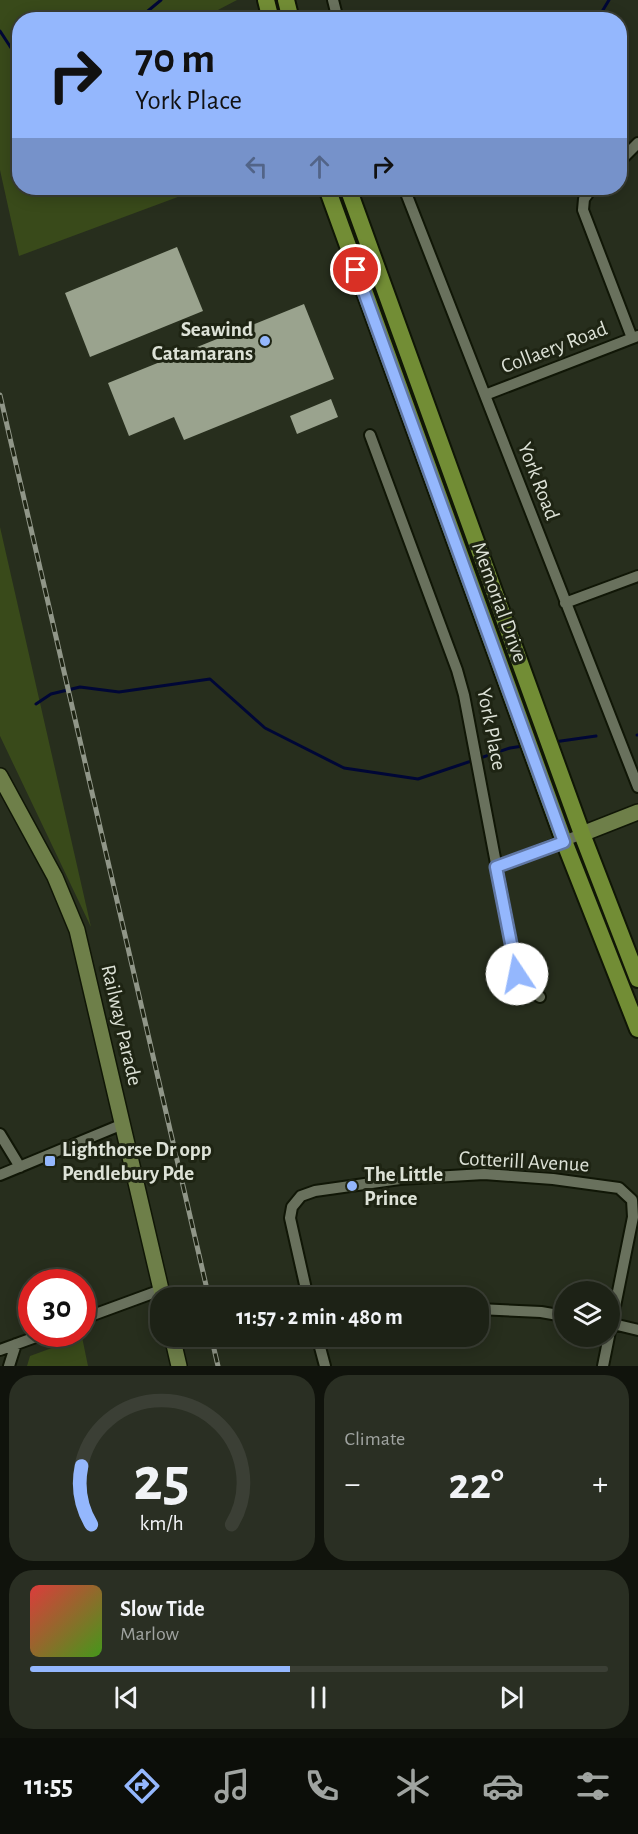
<!DOCTYPE html>
<html lang="en">
<head>
<meta charset="utf-8">
<style>
  body { margin:0; font-family:"Alegreya Sans",sans-serif; background:#2a2f23; color:#f1f3f6; height:100vh; display:flex; flex-direction:column; font-size:22px; white-space:nowrap }
  * { box-sizing:border-box; margin:0 }
  p { font-size:20px; color:#a0a4a1 }
  .icon { flex:none; width:33px; height:33px; fill:none; stroke:currentColor; stroke-width:2; stroke-linecap:round; stroke-linejoin:round }
  .map { position:relative; height:1366px; overflow:hidden }
  .drawer { display:flex; flex-direction:column; gap:9px; padding:9px; background:#10130c; flex:1 }
  .drawer>* { flex:none }
  .hud { position:absolute; left:12px; top:12px; width:615px; height:183px; border-radius:24px; box-shadow:0 3px 15px #0003,0 0 0 2px #3b3f35; background:#94b7fd; color:#111; overflow:hidden }
  .controls { position:absolute; left:554px; top:1281px; display:grid; gap:12px }
  .controls a { display:grid; place-items:center; width:66px; height:66px; border-radius:50%; background:#1d2216; box-shadow:0 3px 15px #0003,0 0 0 2px #3b3f35; font-size:30px }
  .speed { position:absolute; left:18px; top:1269px; display:flex; gap:12px; font-size:30px; font-weight:700; text-align:center }
  .speed>* { display:grid; place-content:center; width:78px; height:78px; border-radius:50%; background:#1d2216; box-shadow:0 3px 15px #0003,0 0 0 2px #3b3f35; line-height:1 }
  .speed .limit { border:9px solid #d22; background:#fff; color:#111 }
  .pin { position:absolute; display:grid; place-items:center; width:51px; height:51px; color:#fff; margin:-26px; border:3px solid #fff; border-radius:50%; box-shadow:0 2px 6px #0007 }
  .me { position:absolute; width:66px; margin:-33px; rotate:349deg; stroke-linejoin:round; filter:drop-shadow(0 0 4px #0008) }
  .turn { display:flex; align-items:center; gap:21px; height:126px; padding:0 24px; font-size:27px }
  .turn .icon { width:78px; height:78px; stroke-width:2.5 }
  .turn b { display:block; font-size:42px; line-height:51px }
  .lanes { display:flex; align-items:center; height:57px; padding:0 24px; background:#0003; justify-content:center; gap:30px; direction:ltr }
  .lanes .off { opacity:.35 }
  .big { font-size:45px; font-weight:700; line-height:1.1 }
  .drawer .widget { flex:1; display:flex; flex-direction:column; justify-content:center; gap:9px; min-width:0; padding:0 21px; border-radius:24px; background:#2a2f23 }
  .drawer .dial { align-items:center; gap:0 }
  .dial svg { height:156px; overflow:visible; fill:none; stroke:#3b3f35; stroke-width:7; stroke-linecap:round; text-anchor:middle }
  .dial text { fill:#f1f3f6; stroke:none }
  .song { display:flex; align-items:center; gap:18px }
  .cover { width:72px; height:72px; border-radius:9px; background:linear-gradient(135deg,hsl(0 70% 55%),hsl(100 70% 35%)) }
  .played { height:6px; border-radius:3px; background:linear-gradient(90deg,#94b7fd 45%,#3b3f35 45%) }
  .keys { display:flex; justify-content:space-around; direction:ltr }
  .heat { display:flex; justify-content:space-between; align-items:center; font-size:33px; direction:ltr }
  .drawer .tiles { flex:1; display:grid; gap:9px; grid-template-columns:1fr 1fr }
  .widget:last-child { grid-column:span 2 }
  .trip { position:absolute; left:150px; top:1287px; width:339px; height:60px; border-radius:24px; background:#1d2216; box-shadow:0 3px 15px #0003,0 0 0 2px #3b3f35; font-weight:700; line-height:60px; text-align:center }
  .menu { display:flex; height:96px; justify-content:space-around; align-items:center; background:#0c0e09; color:#a0a4a1 }
  .menu .icon { width:42px; height:42px }
  .menu .active { color:#94b7fd }
  .menu b { font-size:27px; color:#f1f3f6 }
  .map>svg:first-child { display:block }
  .green { fill:#394a1a }
  .lines { fill:none; stroke-linecap:round; stroke-linejoin:round }
  .stream { stroke:#000736; stroke-width:3 }
  .building { fill:#9aa38e }
  .street-casing { stroke:#101606; stroke-width:14 }
  .secondary-casing { stroke:#101606; stroke-width:18 }
  .primary-casing { stroke:#101606; stroke-width:20 }
  .street { stroke:#69715d; stroke-width:10 }
  .secondary { stroke:#6e7f49; stroke-width:15 }
  .primary { stroke:#728d35; stroke-width:16 }
  .rail-casing { stroke:#909688; stroke-width:5 }
  .rail { stroke:#1e2413; stroke-width:3; stroke-dasharray:9; stroke-linecap:butt }
  .route-casing { stroke:#6077a4; stroke-width:15 }
  .route { stroke:#94b7fd; stroke-width:10 }
  .poi-dot { fill:#94b7fd; stroke:#1e2413; stroke-width:2 }
  .labels { text-anchor:middle; stroke-width:6; stroke-linejoin:round; paint-order:stroke }
  .poi-label { font-size:21px; font-weight:bold; fill:#dde2d7; stroke:#1e2413; text-anchor:start }
  .street-label { font-size:21px; fill:#dde2d7; stroke:#1e2413 }
</style>
</head>
<body>
<div class="map">
<svg width="638" height="1366" viewBox="0 0 638 1366">
  <rect width="100%" height="100%" fill="#272e1d"/>
  <path class="green" d="M0,0H237L216,11L218,19L20,20V188H202L19,256L0,170Z
    M0,527L91,927L0,736Z
    M82,1337L88,1366H27L30,1356Z"/>
  <g class="lines">
    <path class="stream" d="M137,20L161,0
      M597,20L609,0
      M0,31L17,57H20
      M36,704L51,694L80,687L119,692L210,679L265,728L344,768L418,779L510,748L523,746
      M637,735H638
      M554,742L596,736"/>
  </g>
  <path class="building" d="M177,247L203,311L90,357L65,293Z
    M304,304L334,379L184,440L174,417L129,436L108,383Z
    M331,399L338,417L297,434L290,416Z"/>
  <g class="lines">
    <g class="street-casing">
      <path id="street" d="M333,0L338,20
        M620,161L638,143
        M404,188L638,787
        M592,188L584,199L583,210L632,338
        M485,395L638,336
        M370,435L457,670L464,695L517,974L527,989L540,997
        M565,603L638,576
        M496,867L582,834
        M0,1134L20,1167
        M0,1175L123,1124
        M308,1298L290,1218L292,1207L301,1196L315,1191L400,1179L484,1174L553,1179L619,1188L632,1200L633,1217L603,1366
        M478,1309L541,1312L564,1316
        M82,1319L161,1290
        M609,1323L638,1330
        M317,1336L325,1366
        M0,1350L44,1334
        M9,1366L16,1344"/>
    </g>
    <g class="secondary-casing">
      <path id="secondary" d="M0,776L55,877L77,930L163,1298
        M582,834L638,812
        M172,1336L179,1366"/>
    </g>
    <g class="primary-casing">
      <path id="primary" d="M266,0L271,20
        M286,0L291,20
        M327,188L564,841L638,1029
        M348,188L582,834L638,979"/>
    </g>
    <use href="#street" class="street"/>
    <use href="#secondary" class="secondary"/>
    <use href="#primary" class="primary"/>
    <g class="rail-casing">
      <path id="rail" d="M0,395L209,1298
        M211,1336L218,1366"/>
    </g>
    <use href="#rail" class="rail"/>
  </g>
  <g class="lines">
    <g class="route-casing">
      <path id="route" d="M356,270L564,842L496,867L517,974"/>
    </g>
    <use href="#route" class="route"/>
  </g>
  <g class="poi-dot">
    <circle cx="265" cy="341" r="6"/>
    <rect x="44" y="1155" width="12" height="12" rx="3"/>
    <circle cx="352" cy="1186" r="6"/>
  </g>
  <g class="labels">
    <g class="poi-label">
      <text x="253" y="336" text-anchor="end">Seawind<tspan x="253" dy="24">Catamarans</tspan></text>
      <text x="62" y="1156">Lighthorse Dr opp<tspan x="62" dy="24">Pendlebury Pde</tspan></text>
      <text x="364" y="1181">The Little<tspan x="364" dy="24">Prince</tspan></text>
    </g>
    <g class="street-label">
      <text transform="translate(554 347) rotate(-21)" y="7">Collaery Road</text>
      <text transform="translate(539 481) rotate(69)" y="7">York Road</text>
      <text transform="translate(500 602) rotate(70)" y="7">Memorial Drive</text>
      <text transform="translate(492 729) rotate(79)" y="7">York Place</text>
      <text transform="translate(122 1025) rotate(77)" y="7">Railway Parade</text>
      <text transform="translate(524 1161) rotate(3)" y="7">Cotterill Avenue</text>
    </g>
  </g>
</svg>
<div class="controls">
<a><svg class="icon" aria-label="layers" viewBox="0 0 24 24"><path d="M12 4l9 5-9 5-9-5zM3 14l9 5 9-5"/></svg></a>
</div>
<div class="speed"><div class="limit">30</div></div>
<div class="pin" style="left:356px;top:270px;background:#d93025"><svg class="icon" aria-label="arrive" viewBox="0 0 24 24"><path d="M6 21V4h12l-3 4 3 4H6"/></svg></div>
<svg class="me" style="left:517px;top:974px" viewBox="-20 -20 40 40"><circle r="19" fill="#fff"/><path d="M0-13L10 11 0 6-10 11z" fill="#94b7fd"/></svg>
<div class="trip">11:57 · 2 min · 480 m</div>
<div class="hud">
<div class="turn"><svg class="icon" aria-label="right" viewBox="0 0 24 24"><path d="M7 20v-9h11M14 6l5 5-5 5"/></svg><div><b>70 m</b>York Place</div></div>
<div class="lanes"><svg class="icon off" aria-label="left" viewBox="0 0 24 24"><path d="M17 20v-9H6M10 6l-5 5 5 5"/></svg><svg class="icon off" aria-label="ahead" viewBox="0 0 24 24"><path d="M12 20V5M6 11l6-6 6 6"/></svg><svg class="icon" aria-label="right" viewBox="0 0 24 24"><path d="M7 20v-9h11M14 6l5 5-5 5"/></svg></div>
</div>
</div>
<section class="drawer">
<div class="tiles">
<div class="widget dial"><svg viewBox="0 0 100 80">
<path d="M14 69A42 42 0 1 1 86 69"/>
<path d="M14 69A42 42 0 0 1 9 39" stroke="#94b7fd"/>
<text x="50" y="56" font-size="32" font-weight="700">25</text>
<text x="50" y="72" font-size="11">km/h</text>
</svg></div>
<div class="widget"><p>Climate</p>
<div class="heat"><a>−</a><b class="big">22°</b><a>+</a></div>
</div>
<div class="widget">
<div class="song"><i class="cover"></i><div><b>Slow Tide</b><p>Marlow</p></div></div>
<div class="played"></div>
<div class="keys"><svg class="icon" aria-label="previous" viewBox="0 0 24 24"><path d="M18 5L8 12l10 7zM5 5v14"/></svg><svg class="icon" aria-label="pause" viewBox="0 0 24 24"><path d="M8 5v14M16 5v14"/></svg><svg class="icon" aria-label="next" viewBox="0 0 24 24"><path d="M6 5l10 7-10 7zM19 5v14"/></svg></div>
</div>
</div>
</section>
<nav class="menu">
<b>11:55</b>
<svg class="icon active" aria-label="directions" viewBox="0 0 24 24"><path d="M12 3l9 9-9 9-9-9zM9 14v-3h6M13 9l2 2-2 2"/></svg>
<svg class="icon" aria-label="music" viewBox="0 0 24 24"><path d="M9 18V5l10-2v13"/><circle cx="6" cy="18" r="3"/><circle cx="16" cy="16" r="3"/></svg>
<svg class="icon" aria-label="phone" viewBox="0 0 24 24"><path d="M5 4h4l2 5-3 2q2 4 5 5l2-3 5 2v4C11 20 4 13 5 4z"/></svg>
<svg class="icon" aria-label="climate" viewBox="0 0 24 24"><path d="M12 3v18M4 7l16 10M4 17L20 7"/></svg>
<svg class="icon" aria-label="car" viewBox="0 0 24 24"><path d="M5 17H2v-5l4-1 3-4h7l3 4 3 1v5h-3M9 17h6M6 11h13"/><circle cx="7" cy="17" r="2"/><circle cx="17" cy="17" r="2"/></svg>
<svg class="icon" aria-label="filters" viewBox="0 0 24 24"><path d="M4 7h16M4 17h16"/><circle cx="9" cy="7" r="2"/><circle cx="15" cy="17" r="2"/></svg>
</nav>
</body>
</html>
